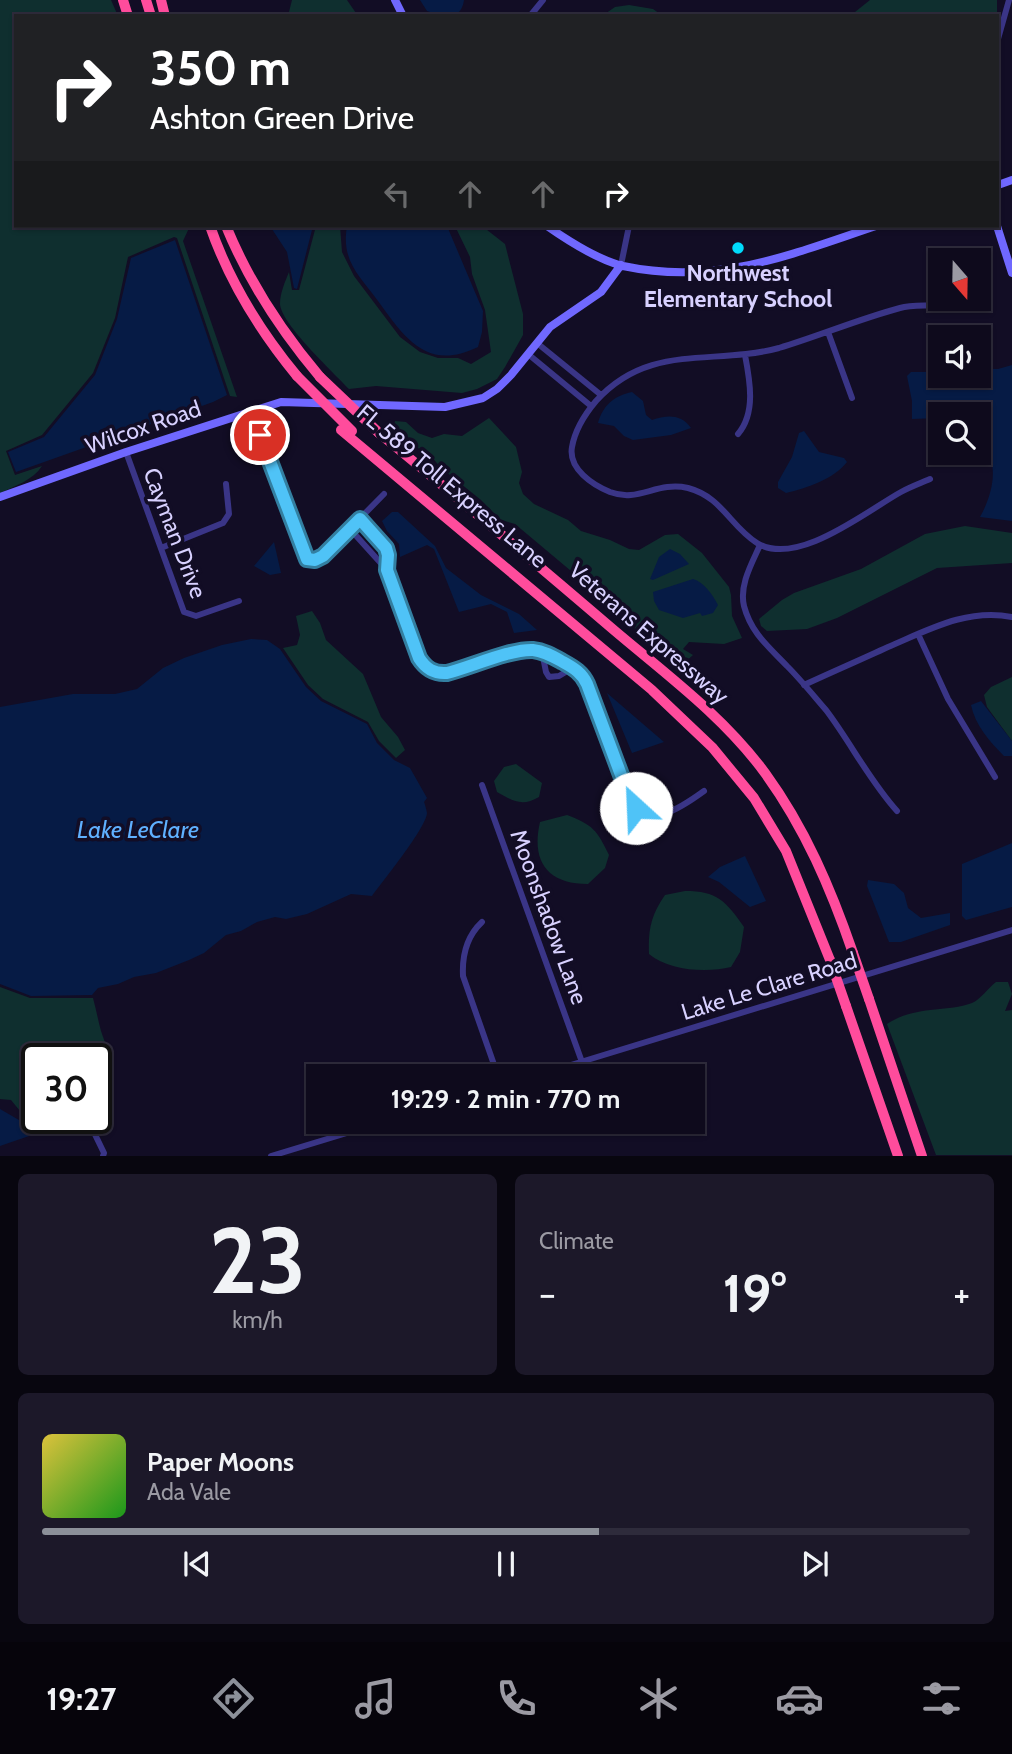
<!DOCTYPE html>
<html lang="en">
<head>
<meta charset="utf-8">
<style>
  body { margin:0; font-family:Cabin,sans-serif; background:#1c1829; color:#f1f3f6; height:100vh; display:flex; flex-direction:column; font-size:26px; white-space:nowrap }
  * { box-sizing:border-box; margin:0 }
  p { font-size:23px; color:#9b9aa3 }
  .icon { flex:none; width:38px; height:38px; fill:none; stroke:currentColor; stroke-width:2; stroke-linecap:round; stroke-linejoin:round }
  .map { position:relative; height:1156px; overflow:hidden }
  .details { display:flex; flex-direction:column; gap:18px; padding:18px; background:#08060f; flex:1 }
  .details>* { flex:none }
  .top-card { position:absolute; left:14px; top:14px; width:985px; height:214px; border-radius:0px; box-shadow:0 2px 5px #0004,0 0 0 2px #2e2b3b; background:#202124; color:#fff; overflow:hidden }
  .needle { width:46px; rotate:160deg }
  .controls { position:absolute; left:928px; top:248px; display:grid; gap:14px }
  .controls a { display:grid; place-items:center; width:63px; height:63px; border-radius:0px; background:#0e0a1c; box-shadow:0 2px 5px #0004,0 0 0 2px #2e2b3b; font-size:35px }
  .speed { position:absolute; left:21px; top:1043px; display:flex; gap:14px; font-size:35px; font-weight:700; text-align:center }
  .speed>* { display:grid; place-content:center; width:91px; height:91px; border-radius:50%; background:#0e0a1c; box-shadow:0 2px 5px #0004,0 0 0 2px #2e2b3b; line-height:1 }
  .speed .limit { border:4px solid #111; border-radius:10px; background:#fff; color:#111 }
  .pin { position:absolute; display:grid; place-items:center; width:60px; height:60px; color:#fff; margin:-30px; border:4px solid #fff; border-radius:50%; box-shadow:0 2px 7px #0007 }
  .me { position:absolute; width:77px; margin:-38px; rotate:335deg; stroke-linejoin:round; filter:drop-shadow(0 0 5px #0008) }
  .turn { display:flex; align-items:center; gap:24px; height:147px; padding:0 21px; font-size:32px }
  .turn .icon { width:91px; height:91px; stroke-width:2.5 }
  .turn b { display:block; font-size:49px; line-height:60px }
  .lanes { display:flex; align-items:center; height:66px; padding:0 21px; background:#0003; justify-content:center; gap:35px; direction:ltr }
  .lanes .off { opacity:.35 }
  .big { font-size:52px; font-weight:800; line-height:1.1 }
  .details .tile { flex:1; display:flex; flex-direction:column; justify-content:center; gap:10px; min-width:0; padding:0 24px; border-radius:10px; background:#1c1829 }
  .details .dial { align-items:center; gap:0 }
  .dial b { font-size:91px; line-height:1 }
  .song { display:flex; align-items:center; gap:21px }
  .cover { width:84px; height:84px; border-radius:10px; background:linear-gradient(135deg,hsl(50 70% 55%),hsl(120 70% 35%)) }
  .played { height:7px; border-radius:4px; background:linear-gradient(90deg,#8c9099 60%,#2e2b3b 60%) }
  .keys { display:flex; justify-content:space-around; direction:ltr }
  .heat { display:flex; justify-content:space-between; align-items:center; font-size:38px; direction:ltr }
  .details .tiles { flex:1; display:grid; gap:18px; grid-template-columns:1fr 1fr }
  .tile:last-child { grid-column:span 2 }
  .trip { position:absolute; left:306px; top:1064px; width:399px; height:70px; border-radius:0px; background:#0e0a1c; box-shadow:0 2px 5px #0004,0 0 0 2px #2e2b3b; font-weight:800; line-height:70px; text-align:center }
  .tabs { display:flex; height:112px; justify-content:space-around; align-items:center; background:#06040b; color:#9b9aa3 }
  .tabs .icon { width:49px; height:49px }
  .tabs .selected { color:#8c9099 }
  .tabs b { font-size:32px; color:#f1f3f6 }
  .map>svg:first-child { display:block }
  .green { fill:#0f2f2f }
  .water { fill:#061b45 }
  .lines { fill:none; stroke-linecap:round; stroke-linejoin:round }
  .street { stroke:#3a3587; stroke-width:6 }
  .secondary { stroke:#7068ff; stroke-width:8 }
  .highway { stroke:#ff4c9c; stroke-width:10 }
  .highway-bridge { stroke:#ff4c9c; stroke-width:10 }
  .route-casing { stroke:#337fa1; stroke-width:18 }
  .route { stroke:#4fc3f7; stroke-width:12 }
  .poi-dot { fill:#00dbfc; stroke:#120d25; stroke-width:2.5 }
  .labels { text-anchor:middle; stroke-width:7; stroke-linejoin:round; paint-order:stroke }
  .poi-label { font-size:23px; font-weight:bold; fill:#d8d1ff; stroke:#120d25 }
  .street-label { font-size:23px; fill:#d8d1ff; stroke:#120d25 }
  .water-label { font-size:24px; font-style:italic; fill:#5fb0ff; stroke:#120d25 }
</style>
</head>
<body>
<div class="map">
<svg width="1012" height="1156" viewBox="0 0 1012 1156">
  <rect width="100%" height="100%" fill="#120d25"/>
  <path class="green" d="M0,0H111L118,16H16V226H190L183,241L237,397L230,396L177,238L174,237L128,257L115,318L93,373L42,435L6,451L15,475L42,466C33,480 15,486 0,493Z
    M292,0H347L358,16H288Z
    M870,0H997V16H850Z
    M629,5L653,9L663,16H602L615,7Z
    M316,226H340L342,252L354,276L400,337L420,352L438,358H458L471,364L491,352L485,310L472,274L470,257L455,226H482L505,244L523,314V335L505,367L497,379L477,389L462,393L376,386L349,389C334,373 281,324 280,304C280,293 285,282 289,272L292,290H299Z
    M489,418L516,447L522,472L519,483L523,494L534,504L568,520L581,531L610,540L629,549L639,550L665,535L678,534L702,553L729,587L731,595L732,616L742,638L724,644L689,642L683,649L693,655L683,664L615,614L604,593L577,576L515,524L501,520L481,500L440,467L428,452L410,445L393,431L395,421L406,422L418,433L432,438L444,434L462,436Z
    M965,526L1012,533V563L937,568L837,618L807,629L767,631L761,626L759,619L782,600L794,593L861,569L925,534Z
    M312,611L320,623L326,640L363,674L381,717L398,737L405,750L396,758L379,741L368,722L323,699L308,685L283,648L297,645L300,635L296,616Z
    M1012,677V741L987,707L984,695L991,687Z
    M516,764L542,783L539,797C522,807 513,801 497,792L494,781L504,767Z
    M567,815C593,825 597,830 609,855L605,868L588,884C547,884 531,861 540,822Z
    M685,891C717,891 726,901 744,927L740,952L731,967C707,973 669,971 649,954C648,930 651,915 665,895Z
    M996,982H1008L1012,994L1005,1011L1012,1010V1155H936L887,1024C916,1005 944,1013 972,1003C980,1000 988,988 996,982Z
    M0,987L30,998H93C96,1009 98,1020 101,1031C107,1050 117,1066 110,1086L96,1094V1059H37V1118H47L37,1124L20,1111L11,1100L0,1099Z"/>
  <path class="water" d="M420,0C435,0 448,0 464,0C461,22 443,16 427,11Z
    M270,226H313L297,289L294,288L287,252Z
    M347,226H447L483,311L482,332L478,347C427,372 405,338 378,301C359,275 341,261 347,226Z
    M175,240L227,395L213,402L16,472L8,452L44,437L95,375L117,319L131,258Z
    M1012,365V521L980,517C995,490 1000,459 978,434V415H940V418L912,419V401L907,376L911,372H925L940,369V376H978V367L980,369H998Z
    M632,392L643,401L646,415L652,420C667,415 681,414 691,428L671,435L633,440L624,436L614,426L598,423C603,405 614,396 632,392Z
    M804,431L819,452L844,458L847,462C834,479 807,488 786,493L778,488V482L792,457L799,433Z
    M392,512H398L435,546L446,568L481,595L519,614L537,630L514,633L507,612L491,604L459,612L434,549L427,545L400,557L399,544L387,531L382,521Z
    M274,542L281,573L270,575L254,566Z
    M670,549L680,554L689,564L653,580L650,579L659,557Z
    M693,579C704,582 713,595 718,605L713,613L702,616L700,613L683,618L659,610L654,601L653,592Z
    M251,639L267,640L280,649L306,687L321,701L367,724L377,743L394,760L410,768L427,798L424,802C425,804 427,812 427,813C426,828 383,881 372,896L351,894L307,914L286,919L275,917L257,922L241,931L226,935L204,953L189,960L156,973L134,977L118,984L98,988L92,995L31,996L0,984V707L73,694H115L137,689L163,668L184,658L222,645Z
    M607,693L664,742L632,753Z
    M981,701L1012,741V756H1004C990,742 975,725 971,705Z
    M1012,843V907L966,920L962,916V864Z
    M745,856L766,901L750,907L719,882L708,877L720,867Z
    M868,880L894,884L904,893L908,908L921,918L950,913V925L901,942H889L867,886Z
    M0,1109L31,1127L32,1135L0,1146Z"/>
  <g class="lines">
    <path class="street" d="M530,16L543,0
      M998,39L1009,0
      M998,125V160
      M621,265L629,226
      M828,332L852,398
      M537,343L601,395
      M528,354L591,406
      M251,411L307,560H315L323,556L384,494
      M738,434C756,413 750,381 745,355
      M126,452L184,612L196,616L239,601
      M930,479C921,483 910,487 901,492C868,510 797,568 757,543C730,526 722,497 688,488C656,481 639,503 610,492C593,485 568,469 572,447C575,430 585,414 596,401C649,342 712,366 779,348C819,336 859,319 900,308C911,305 925,306 937,305
      M350,529L387,570L388,555L386,548L360,519
      M760,545C752,563 739,585 744,606C751,633 769,647 787,666C801,680 813,695 826,710C851,743 869,780 897,811
      M161,548L223,523L229,514L226,484
      M387,570L419,658C426,669 435,674 447,673L521,651C543,648 572,661 585,679L630,799C649,831 682,807 704,791
      M918,634L948,699L995,777
      M542,652L546,672L549,677L559,676L574,667
      M804,685C832,672 860,660 888,647C928,630 967,608 1012,617
      M482,785L582,1062
      M482,922C467,936 462,956 463,976L498,1076
      M535,1076L1012,930
      M87,1118L104,1153L103,1156
      M271,1156L383,1122"/>
    <path class="secondary" d="M395,0L403,16
      M998,185L1012,180
      M547,226C567,240 599,260 623,266C717,286 789,255 876,226
      M997,226L1012,273
      M0,497L126,452L281,402L445,407L483,398L497,389L511,375L550,327L601,292L621,265"/>
    <path class="highway" d="M123,0L128,16
      M146,0L151,16
      M161,0L165,16
      M210,226C229,281 260,331 297,376
      M226,226C249,282 281,331 320,377
      M341,430L652,690L712,747L754,798L786,851L830,960
      M379,433C458,498 537,564 615,631C667,675 724,717 765,773C805,828 831,889 853,953
      M869,999L922,1156
      M846,1006L898,1156"/>
    <path class="highway-bridge" d="M297,376L352,431
      M320,377L379,433
      M853,953L869,999
      M830,960L846,1006"/>
  </g>
  <g class="lines">
    <g class="route-casing">
      <path id="route" d="M260,435L307,559L315,560L323,556L360,519L386,548L388,555L387,570L419,658C426,669 434,674 447,673C471,667 510,649 533,650C544,651 554,657 563,662C574,668 582,673 587,684L630,799L636,808"/>
    </g>
    <use href="#route" class="route"/>
  </g>
  <circle class="poi-dot" cx="738" cy="248" r="7"/>
  <g class="labels">
    <g class="poi-label">
      <text x="738" y="281">Northwest<tspan x="738" dy="26">Elementary School</tspan></text>
    </g>
    <g class="street-label">
      <text transform="translate(143 427) rotate(-19)" y="8">Wilcox Road</text>
      <text transform="translate(452 486) rotate(40)" y="8">FL 589 Toll Express Lane</text>
      <text transform="translate(175 533) rotate(69)" y="8">Cayman Drive</text>
      <text transform="translate(649 633) rotate(41)" y="8">Veterans Expressway</text>
      <text transform="translate(549 917) rotate(70)" y="8">Moonshadow Lane</text>
      <text transform="translate(769 986) rotate(-17)" y="8">Lake Le Clare Road</text>
    </g>
    <g class="water-label">
      <text x="138" y="838">Lake LeClare</text>
    </g>
  </g>
</svg>
<div class="controls">
<a><svg class="needle" viewBox="-14 -14 28 28"><path d="M0-13l5 13h-10z" fill="#e53935"/><path d="M0 13l5-13h-10z" fill="#9b9aa3"/></svg></a>
<a><svg class="icon" aria-label="sound" viewBox="0 0 24 24"><path d="M4 9h4l5-4v14l-5-4H4zM17 9q2 3 0 6"/></svg></a>
<a><svg class="icon" aria-label="search" viewBox="0 0 24 24"><circle cx="10" cy="10" r="6"/><path d="M15 15l6 6"/></svg></a>
</div>
<div class="speed"><div class="limit">30</div></div>
<div class="pin" style="left:260px;top:435px;background:#d93025"><svg class="icon" aria-label="arrive" viewBox="0 0 24 24"><path d="M6 21V4h12l-3 4 3 4H6"/></svg></div>
<svg class="me" style="left:636px;top:808px" viewBox="-20 -20 40 40"><circle r="19" fill="#fff"/><path d="M0-13L10 11 0 6-10 11z" fill="#4fc3f7"/></svg>
<div class="trip">19:29 · 2 min · 770 m</div>
<div class="top-card">
<div class="turn"><svg class="icon" aria-label="right" viewBox="0 0 24 24"><path d="M7 20v-9h11M14 6l5 5-5 5"/></svg><div><b>350 m</b>Ashton Green Drive</div></div>
<div class="lanes"><svg class="icon off" aria-label="left" viewBox="0 0 24 24"><path d="M17 20v-9H6M10 6l-5 5 5 5"/></svg><svg class="icon off" aria-label="ahead" viewBox="0 0 24 24"><path d="M12 20V5M6 11l6-6 6 6"/></svg><svg class="icon off" aria-label="ahead" viewBox="0 0 24 24"><path d="M12 20V5M6 11l6-6 6 6"/></svg><svg class="icon" aria-label="right" viewBox="0 0 24 24"><path d="M7 20v-9h11M14 6l5 5-5 5"/></svg></div>
</div>
</div>
<section class="details">
<div class="tiles">
<div class="tile dial"><b>23</b><p>km/h</p></div>
<div class="tile"><p>Climate</p>
<div class="heat"><a>−</a><b class="big">19°</b><a>+</a></div>
</div>
<div class="tile">
<div class="song"><i class="cover"></i><div><b>Paper Moons</b><p>Ada Vale</p></div></div>
<div class="played"></div>
<div class="keys"><svg class="icon" aria-label="previous" viewBox="0 0 24 24"><path d="M18 5L8 12l10 7zM5 5v14"/></svg><svg class="icon" aria-label="pause" viewBox="0 0 24 24"><path d="M8 5v14M16 5v14"/></svg><svg class="icon" aria-label="next" viewBox="0 0 24 24"><path d="M6 5l10 7-10 7zM19 5v14"/></svg></div>
</div>
</div>
</section>
<nav class="tabs">
<b>19:27</b>
<svg class="icon selected" aria-label="directions" viewBox="0 0 24 24"><path d="M12 3l9 9-9 9-9-9zM9 14v-3h6M13 9l2 2-2 2"/></svg>
<svg class="icon" aria-label="music" viewBox="0 0 24 24"><path d="M9 18V5l10-2v13"/><circle cx="6" cy="18" r="3"/><circle cx="16" cy="16" r="3"/></svg>
<svg class="icon" aria-label="phone" viewBox="0 0 24 24"><path d="M5 4h4l2 5-3 2q2 4 5 5l2-3 5 2v4C11 20 4 13 5 4z"/></svg>
<svg class="icon" aria-label="climate" viewBox="0 0 24 24"><path d="M12 3v18M4 7l16 10M4 17L20 7"/></svg>
<svg class="icon" aria-label="car" viewBox="0 0 24 24"><path d="M5 17H2v-5l4-1 3-4h7l3 4 3 1v5h-3M9 17h6M6 11h13"/><circle cx="7" cy="17" r="2"/><circle cx="17" cy="17" r="2"/></svg>
<svg class="icon" aria-label="filters" viewBox="0 0 24 24"><path d="M4 7h16M4 17h16"/><circle cx="9" cy="7" r="2"/><circle cx="15" cy="17" r="2"/></svg>
</nav>
</body>
</html>
